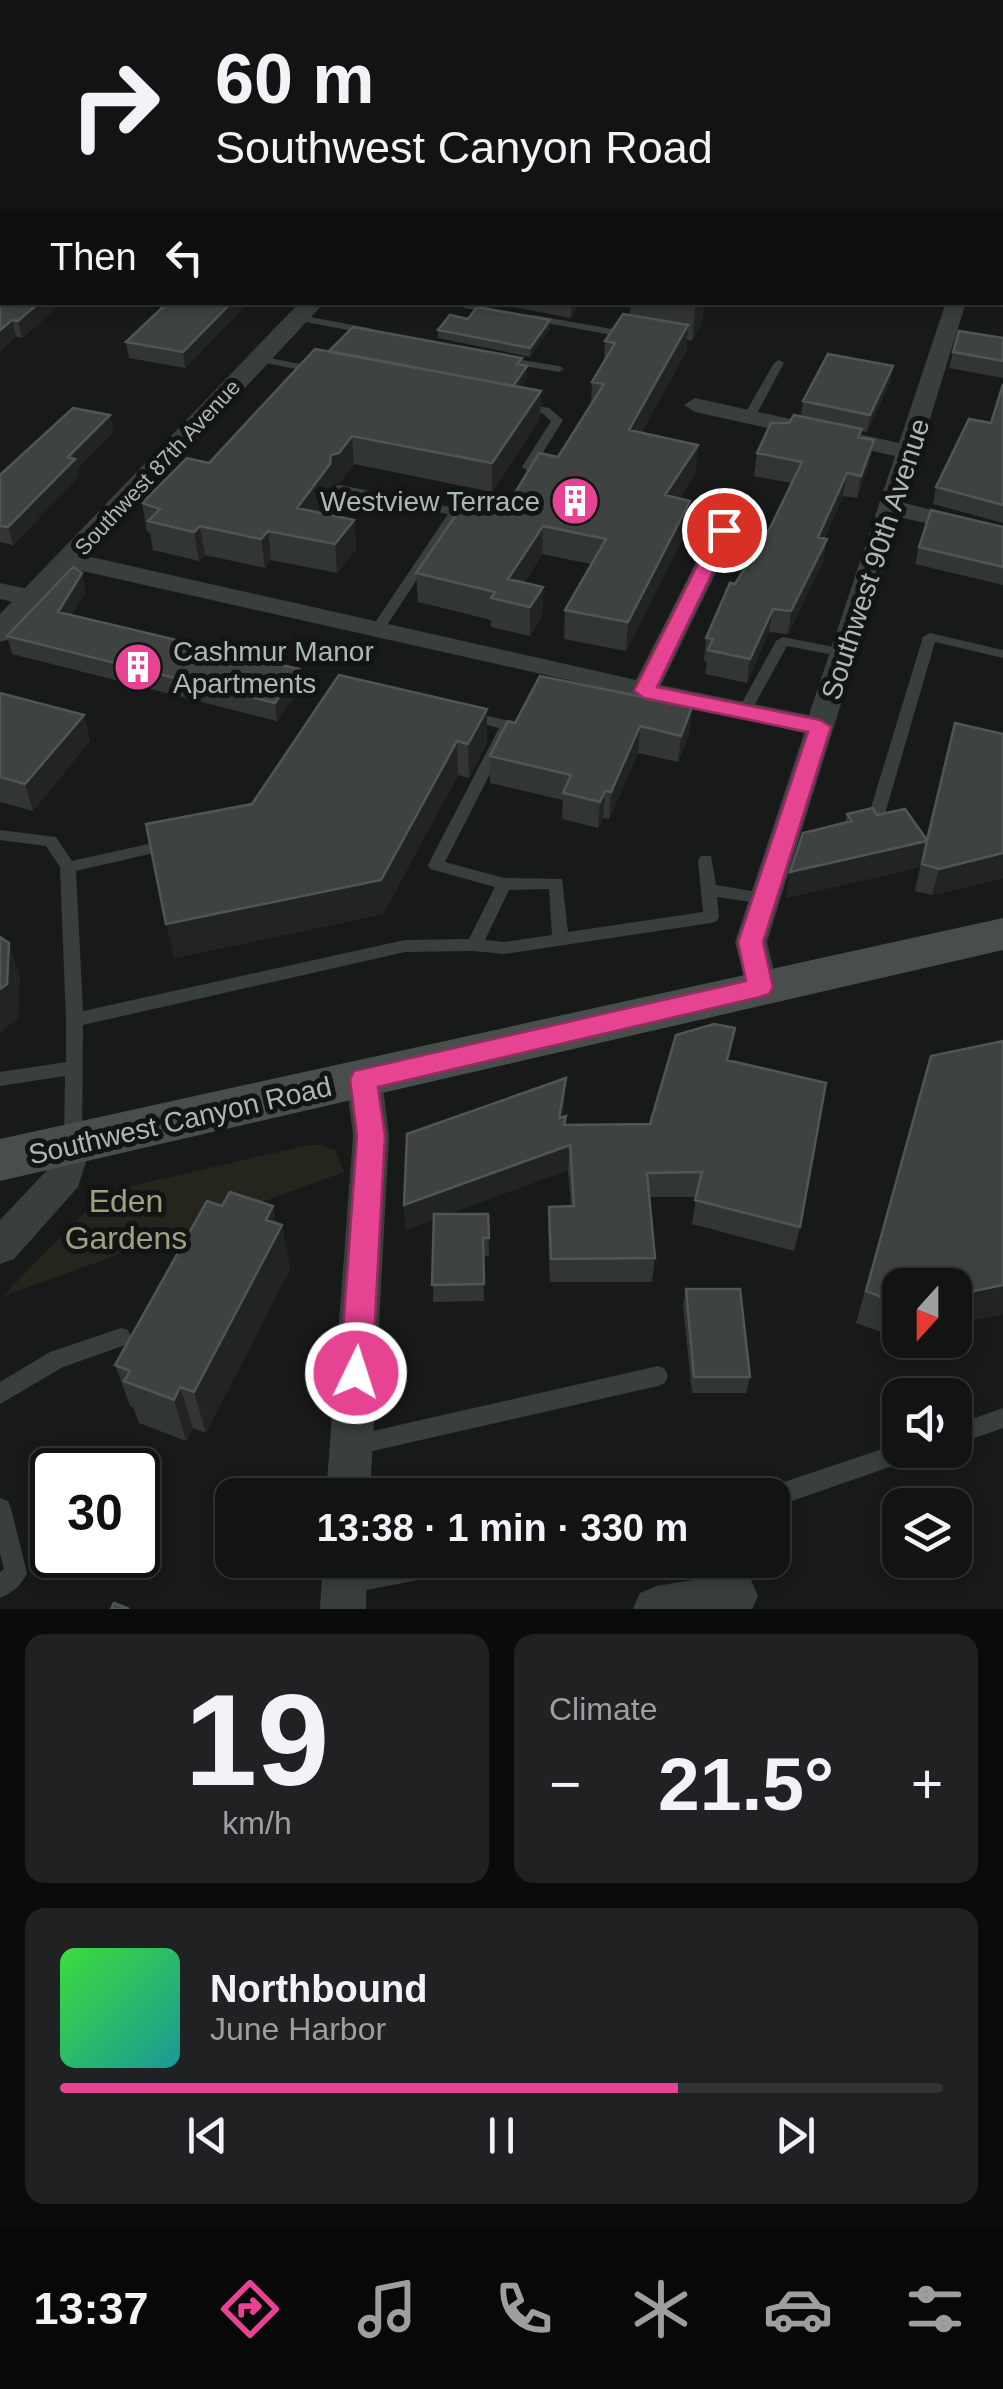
<!DOCTYPE html>
<html lang="en">
<head>
<meta charset="utf-8">
<style>
  body { margin:0; font-family:Arial,sans-serif; background:#1f2122; color:#f1f3f6; height:100vh; display:flex; flex-direction:column; font-size:38px; white-space:nowrap }
  * { box-sizing:border-box; margin:0 }
  p { font-size:32px; color:#9c9ea0 }
  .icon { flex:none; width:55px; height:55px; fill:none; stroke:currentColor; stroke-width:2; stroke-linecap:round; stroke-linejoin:round }
  .map { position:relative; height:1609px; overflow:hidden }
  .side { display:flex; flex-direction:column; gap:25px; padding:25px; background:#0a0b0b; flex:1 }
  .side>* { flex:none }
  .hud { position:absolute; left:0px; top:0px; width:1005px; height:305px; box-shadow:0 5px 15px #0003,0 0 0 2px #313334; background:#121414; color:#f1f3f6; overflow:hidden }
  .needle { width:65px; rotate:201deg }
  .controls { position:absolute; left:882px; top:1268px; display:grid; gap:20px }
  .controls a { display:grid; place-items:center; width:90px; height:90px; border-radius:20px; background:#121414; box-shadow:0 5px 15px #0003,0 0 0 2px #313334; font-size:50px }
  .speed { position:absolute; left:30px; top:1448px; display:flex; gap:20px; font-size:50px; font-weight:700; text-align:center }
  .speed>* { display:grid; place-content:center; width:130px; height:130px; border-radius:50%; background:#121414; box-shadow:0 5px 15px #0003,0 0 0 2px #313334; line-height:1 }
  .speed .limit { border:5px solid #111; border-radius:15px; background:#fff; color:#111 }
  .pin { position:absolute; display:grid; place-items:center; width:85px; height:85px; color:#fff; margin:-42px; border:5px solid #fff; border-radius:50%; box-shadow:0 2px 10px #0007 }
  .me { position:absolute; width:110px; margin:-55px; rotate:4deg; stroke-linejoin:round; filter:drop-shadow(0 0 8px #0008) }
  .turn { display:flex; align-items:center; gap:35px; height:210px; padding:0 50px; font-size:45px }
  .turn .icon { width:130px; height:130px; stroke-width:2.5 }
  .turn b { display:block; font-size:70px; line-height:85px }
  .then { display:flex; align-items:center; height:95px; padding:0 50px; background:#0003; gap:20px; font-size:38px }
  .big { font-size:75px; font-weight:700; line-height:1.1 }
  .side .card { flex:1; display:flex; flex-direction:column; justify-content:center; gap:15px; min-width:0; padding:0 35px; border-radius:20px; background:#1f2122 }
  .side .dial { align-items:center; gap:0 }
  .dial b { font-size:130px; line-height:1 }
  .song { display:flex; align-items:center; gap:30px }
  .cover { width:120px; height:120px; border-radius:15px; background:linear-gradient(135deg,hsl(120 70% 55%),hsl(180 70% 35%)) }
  .played { height:10px; border-radius:5px; background:linear-gradient(90deg,#e64392 70%,#313334 70%) }
  .keys { display:flex; justify-content:space-around; direction:ltr }
  .heat { display:flex; justify-content:space-between; align-items:center; font-size:55px; direction:ltr }
  .side .tiles { flex:1; display:grid; gap:25px; grid-template-columns:1fr 1fr }
  .card:last-child { grid-column:span 2 }
  .trip { position:absolute; left:215px; top:1478px; width:575px; height:100px; border-radius:20px; background:#121414; box-shadow:0 5px 15px #0003,0 0 0 2px #313334; font-weight:700; line-height:100px; text-align:center }
  .dock { display:flex; height:160px; justify-content:space-around; align-items:center; background:#070808; color:#9c9ea0 }
  .dock .icon { width:70px; height:70px }
  .dock .selected { color:#e64392 }
  .dock b { font-size:45px; color:#f1f3f6 }
  .map>svg:first-child { display:block }
  .green { fill:#25251e }
  .lines { fill:none; stroke-linecap:round; stroke-linejoin:round }
  .service { fill:#393f3d; fill-rule:evenodd }
  .minor { fill:#393f3d; fill-rule:evenodd }
  .tertiary { fill:#393f3d; fill-rule:evenodd }
  .secondary { fill:#474e4c; fill-rule:evenodd }
  .wall { fill:#313534 }
  .shaded-wall { fill:#222424 }
  .building { fill:#3e4341; stroke:#4f5653; stroke-width:2.5 }
  .route { fill:#e64392; stroke:#962c5f; stroke-width:2.5 }
  .labels { text-anchor:middle; stroke-width:10; stroke-linejoin:round; paint-order:stroke }
  .far-street-label { font-size:22px; fill:#abb9b2; stroke:#131515 }
  .poi-label { font-size:28px; fill:#abb9b2; stroke:#131515; text-anchor:end }
  .street-label { font-size:28px; fill:#abb9b2; stroke:#131515 }
  .near-park-label { font-size:32px; fill:#a2a083; stroke:#131515 }
</style>
</head>
<body>
<div class="map">
<svg width="1003" height="1609" viewBox="0 0 1003 1609">
  <rect width="100%" height="100%" fill="#181a1a"/>
  <path class="green" d="M308,1145H321L335,1150L344,1172L2,1297L85,1212L119,1189Z"/>
  <g class="lines">
    <path class="service" d="M0,245L2,246V252L0,251Z
      M459,302H470L469,304L501,312L496,315L457,306Z
      M299,315L369,328L374,331L369,334L295,320V316Z
      M533,315L629,332L634,335L629,338L529,320V316Z
      M260,356L315,367L320,370L315,373L256,361L255,359Z
      M504,357L559,366L564,369L559,372L500,362V358Z
      M779,360L784,363L755,417L749,420L745,419L743,417L774,363Z
      M520,403L549,408L563,420L534,467L528,471L522,467L551,421L542,413L516,408L514,406Z
      M340,485L455,508L461,512L382,633L377,634L370,630L448,514L336,492V486Z
      M930,633L1003,650V658L935,642L884,817L881,821L859,827L854,826L851,822L854,818L869,814L923,637Z
      M783,637L844,649L851,653L844,657L787,646L749,715H739L737,712L776,641Z
      M466,711L513,722L515,725L445,862L504,878L562,879L568,932L703,912L698,860L701,856H711L716,885L770,894L772,898L770,902L764,904L717,897L719,917L717,921L711,923L504,954L474,951L405,952L83,1025L82,1142L79,1147L73,1150L67,1147L64,1142L65,1076L0,1086V1072L66,1062V1020L60,867L46,846L0,840V830L56,837L72,861L171,839L179,844L171,849L76,871L83,1011L405,940L469,939L495,887L430,869L428,865L499,728L461,719L459,716L461,713ZM549,889L552,935L504,942L485,940L509,890Z
      M121,1328L128,1330L131,1337L128,1344L63,1367L0,1404V1382L50,1352Z
      M658,1366L665,1369L668,1376L665,1383L658,1386L355,1455L347,1452L344,1445L347,1438L355,1435Z
      M1003,1408V1428L955,1445V1425Z
      M900,1443V1450H921L918,1457L772,1508V1495H762L764,1489L772,1486Z
      M0,1498L8,1501L11,1509L27,1573C22,1585 12,1593 0,1598V1572L4,1569L0,1554Z
      M407,1560H476L473,1568L465,1571L351,1593L343,1590L340,1582L343,1574L351,1571Z"/>
    <path class="minor" d="M497,0H535L536,2H499Z
      M2,269V282L0,283V270Z
      M946,302H966L904,503L1003,527V541L899,517L767,942L778,987L773,996L761,1000L749,996L735,942L804,733L69,568L56,560L69,552L636,680L728,499L740,492L752,499L661,685L809,715L895,456L695,412L684,405L695,398L899,443Z
      M0,583L42,592L46,598L33,606L0,599Z
      M364,1065L377,1069L382,1079L389,1136L370,1495H326L353,1136L346,1079L351,1069Z
      M73,1130L86,1135L91,1146L78,1187L14,1259L0,1264V1220L49,1168L60,1135Z
      M323,1560H367L366,1609H320Z
      M735,1573L751,1580L758,1596L752,1609H633L640,1593L656,1586Z"/>
    <path class="tertiary" d="M448,0H471L472,2H449Z
      M300,302H325L11,639L0,642V614Z"/>
    <path class="secondary" d="M1003,918V950L0,1181V1139Z"/>
  </g>
  <path class="wall" d="M194,0H446L451,2H219Z
    M0,61L2,62V154H0V107L2,106L0,105Z
    M0,299L2,302H64L22,338L16,337L0,351Z
    M168,302H250L185,368L129,358L126,342Z
    M487,302H581L571,318Z
    M631,302H704L702,323L692,341L687,340L686,352L641,433L698,445L695,473L679,499L690,501L687,530L626,651L564,639L565,610L591,564L542,554L524,583L543,587L542,616L530,636L491,627V620L418,602L416,573L503,513L558,457L591,406L592,382L604,361L605,341L630,315Z
    M468,319L550,320V328L530,357L438,338V330Z
    M1003,338V378L949,368L953,352Z
    M329,351L522,365L527,377L520,387L541,391L540,419L492,492L354,464L341,481L333,484V493L318,512L354,520L356,549L337,573L271,560L265,568L205,555L199,561L153,550L150,533L147,532L142,503L209,463Z
    M893,366L890,383L867,432L862,431L860,437L874,440L870,462L857,498L843,496L824,539L823,562L788,634L769,632L747,683L705,674L707,662L704,661L706,638L735,584L771,526L791,483L754,476L757,453L789,423L801,416L803,401Z
    M1003,384V523L933,504L936,487L991,423Z
    M110,415L113,432L77,468L79,476L13,545L0,542V475Z
    M1003,527V585L915,564L919,547Z
    M86,591L71,615L301,687L277,721L12,654L7,636Z
    M339,675L487,743L469,778L458,775L383,914L174,958Z
    M0,693L84,715L90,741L33,811L0,802Z
    M692,707L689,734L678,762L638,753L609,819L603,818L598,828L562,819L563,800L490,783V756L515,723Z
    M955,723L1003,734V878L932,895L915,891L920,867L786,898L790,872L845,823L847,814L927,840Z
    M1003,1041V1314L955,1324V1285H900V1324L895,1337L856,1323L931,1056Z
    M729,1060L800,1227L794,1251L692,1224L696,1197H650L655,1258L652,1282H550L548,1231L549,1207L571,1206L568,1170L448,1214H488L489,1256H483L484,1301L433,1302L434,1219L406,1230L404,1205L566,1078L562,1116L565,1125L650,1124Z
    M222,1206H273L276,1224L282,1225L290,1269L206,1433L193,1428L186,1441L139,1423L133,1407L130,1406L115,1365Z
    M686,1289L750,1377L746,1393H692L683,1306Z"/>
  <path class="shaded-wall" d="M925,0H939L936,2H922Z
    M40,302H64L22,338L18,321Z
    M232,302H250L185,368L183,352Z
    M571,302H581L571,318Z
    M696,302H704L702,323L692,341Z
    M12,320L16,337L0,351V330Z
    M550,320V328L530,357V348Z
    M688,325L686,352L628,458L629,430Z
    M527,366V377L513,397V387Z
    M893,366L890,383L867,432L870,415Z
    M541,391L540,419L492,492V463Z
    M110,415L113,432L77,468L79,476L13,545L8,527L68,457Z
    M352,436L354,464L341,481L333,484V493L300,537L297,508L331,455Z
    M874,440L870,462L857,498L861,476Z
    M698,445L695,473L663,523L665,495Z
    M847,473L843,496L814,560L818,537Z
    M690,501L687,530L626,651L628,622Z
    M354,520L356,549L337,573L335,544Z
    M200,526L205,555L199,561L194,532Z
    M543,526L542,554L511,603L508,579Z
    M268,531L271,560L265,568L261,539Z
    M827,539L823,562L788,634L791,611Z
    M82,573L86,591L62,630L58,612Z
    M543,587L542,616L530,636V607Z
    M773,609L769,632L747,683L750,659Z
    M299,669L301,687L277,721L275,703Z
    M692,707L689,734L678,762L681,736Z
    M487,709V743L469,778L468,744Z
    M84,715L90,741L33,811L25,784Z
    M640,726L638,753L609,819L611,792Z
    M457,741L458,775L383,914L174,958L166,924Z
    M605,791L603,818L598,828L600,802Z
    M927,841L920,867L786,898L790,872Z
    M1003,853V878L932,895L939,869Z
    M9,943L20,977L18,1018L0,1033V989Z
    M566,1078L565,1103L558,1143L559,1118Z
    M566,1116L564,1140L570,1145L568,1170L406,1230L404,1205Z
    M273,1206L278,1233L282,1225L290,1269L206,1433L194,1392Z
    M1003,1285V1314L955,1324V1295Z
    M180,1387L193,1428L186,1441L174,1400Z"/>
  <path class="building" d="M300,0H346L343,2Z
    M379,0H446L451,2H399Z
    M552,0H925L922,2H550Z
    M0,61L2,62V95L0,93Z
    M2,98V140H0V107H2Z
    M2,297V302H40L18,321L12,320L0,330V299Z
    M168,302H232L183,352L126,342Z
    M477,307L550,320L530,348L438,330L450,315L468,319Z
    M623,314L688,325L629,430L698,445L665,495L690,501L628,622L565,610L606,539L543,526L508,579L543,587L530,607L491,598L495,592L416,573L463,505L503,513L539,453L558,457L604,384L592,382L615,343L605,341Z
    M353,327L522,358L517,364L527,366L513,386L329,351Z
    M959,331L1003,338V361L953,352Z
    M315,349L541,391L492,463L352,436L339,453L331,455L330,464L297,508L354,520L335,544L268,531L261,539L200,526L194,532L148,521L160,509L142,503L187,458L209,463Z
    M828,354L893,366L870,415L803,401Z
    M1003,384V505L936,487L969,419L991,423Z
    M73,408L110,415L68,457L75,459L8,527L0,526V475Z
    M794,415L862,429L858,437L874,440L861,476L847,473L818,537L827,539L791,611L773,609L750,659L708,650L713,639L706,638L730,583L735,584L771,526L802,462L757,453L771,423H789Z
    M931,510L1003,527V567L919,547Z
    M73,567L82,573L58,612L299,669L275,703L7,636Z
    M339,675L487,709L468,744L457,741L381,880L166,924L146,824L252,804Z
    M540,676L692,707L681,736L640,726L611,792L605,791L600,802L563,793L571,775L490,756L508,721L515,723Z
    M0,693L84,715L25,784L0,777Z
    M955,723L1003,734V853L939,869L922,864L927,841L790,872L803,833L852,821L847,814L873,808L877,815L905,809L927,840Z
    M0,937L9,943L7,984L0,989Z
    M714,1024L735,1028L727,1060L826,1083L800,1227L695,1200L702,1172L647,1173L655,1258L551,1259L549,1207L574,1206L570,1145L404,1205L407,1134L566,1078L559,1118L566,1116L564,1125L650,1124L676,1035Z
    M1003,1041V1285L955,1295V1285H900V1304L866,1291L931,1056Z
    M230,1192L273,1206L266,1220L282,1225L194,1392L180,1387L174,1400L124,1381L130,1371L115,1365L207,1201L222,1206Z
    M434,1214H488L489,1238H483L484,1284L432,1285Z
    M686,1289H740L750,1377H694Z
    M114,1603L129,1609H111Z"/>
  <path class="route" d="M724,525L733,530L657,687L820,720L831,727L763,942L773,987L769,994L760,997L378,1087L385,1136L372,1373L367,1384L356,1388L345,1384L340,1373L357,1136L350,1079L354,1071L746,981L738,942L808,732L644,698L634,691L715,530Z"/>
  <defs>
    <g id="building-disc" transform="scale(2.5)"><circle r="9.5" fill="#e64392" stroke="#131515"/><path d="M-4-6H4V6H1V3H-1V6H-4ZM-2.5-4.3h1.7v1.8h-1.7ZM.8-4.3h1.7v1.8H.8ZM-2.5-1h1.7V.8h-1.7ZM.8-1h1.7V.8H.8Z" fill="#fff"/></g>
  </defs>
  <g fill-rule="evenodd">
    <use href="#building-disc" x="575" y="501"/>
    <use href="#building-disc" x="138" y="667"/>
  </g>
  <g class="labels">
    <g class="far-street-label">
      <text transform="translate(157 467) rotate(-47)" y="8">Southwest 87th Avenue</text>
    </g>
    <g class="poi-label">
      <text x="540" y="511">Westview Terrace</text>
      <text x="173" y="661" text-anchor="start">Cashmur Manor<tspan x="173" dy="32">Apartments</tspan></text>
    </g>
    <g class="street-label">
      <text transform="translate(875 559) rotate(-72)" y="10">Southwest 90th Avenue</text>
      <text transform="translate(180 1120) rotate(-13)" y="10">Southwest Canyon Road</text>
    </g>
    <g class="near-park-label">
      <text x="126" y="1212">Eden<tspan x="126" dy="37">Gardens</tspan></text>
    </g>
  </g>
</svg>
<div class="controls">
<a><svg class="needle" viewBox="-14 -14 28 28"><path d="M0-13l5 13h-10z" fill="#e53935"/><path d="M0 13l5-13h-10z" fill="#9c9ea0"/></svg></a>
<a><svg class="icon" aria-label="sound" viewBox="0 0 24 24"><path d="M4 9h4l5-4v14l-5-4H4zM17 9q2 3 0 6"/></svg></a>
<a><svg class="icon" aria-label="layers" viewBox="0 0 24 24"><path d="M12 4l9 5-9 5-9-5zM3 14l9 5 9-5"/></svg></a>
</div>
<div class="speed"><div class="limit">30</div></div>
<div class="pin" style="left:724px;top:530px;background:#d93025"><svg class="icon" aria-label="arrive" viewBox="0 0 24 24"><path d="M6 21V4h12l-3 4 3 4H6"/></svg></div>
<svg class="me" style="left:356px;top:1373px" viewBox="-20 -20 40 40"><circle r="17" fill="#e64392" stroke="#fff" stroke-width="3"/><path d="M0-11L8 9 0 5-8 9z" fill="#fff"/></svg>
<div class="trip">13:38 · 1 min · 330 m</div>
<div class="hud">
<div class="turn"><svg class="icon" aria-label="right" viewBox="0 0 24 24"><path d="M7 20v-9h11M14 6l5 5-5 5"/></svg><div><b>60 m</b>Southwest Canyon Road</div></div>
<div class="then">Then<svg class="icon" aria-label="left" viewBox="0 0 24 24"><path d="M17 20v-9H6M10 6l-5 5 5 5"/></svg></div>
</div>
</div>
<section class="side">
<div class="tiles">
<div class="card dial"><b>19</b><p>km/h</p></div>
<div class="card"><p>Climate</p>
<div class="heat"><a>−</a><b class="big">21.5°</b><a>+</a></div>
</div>
<div class="card">
<div class="song"><i class="cover"></i><div><b>Northbound</b><p>June Harbor</p></div></div>
<div class="played"></div>
<div class="keys"><svg class="icon" aria-label="previous" viewBox="0 0 24 24"><path d="M18 5L8 12l10 7zM5 5v14"/></svg><svg class="icon" aria-label="pause" viewBox="0 0 24 24"><path d="M8 5v14M16 5v14"/></svg><svg class="icon" aria-label="next" viewBox="0 0 24 24"><path d="M6 5l10 7-10 7zM19 5v14"/></svg></div>
</div>
</div>
</section>
<nav class="dock">
<b>13:37</b>
<svg class="icon selected" aria-label="directions" viewBox="0 0 24 24"><path d="M12 3l9 9-9 9-9-9zM9 14v-3h6M13 9l2 2-2 2"/></svg>
<svg class="icon" aria-label="music" viewBox="0 0 24 24"><path d="M9 18V5l10-2v13"/><circle cx="6" cy="18" r="3"/><circle cx="16" cy="16" r="3"/></svg>
<svg class="icon" aria-label="phone" viewBox="0 0 24 24"><path d="M5 4h4l2 5-3 2q2 4 5 5l2-3 5 2v4C11 20 4 13 5 4z"/></svg>
<svg class="icon" aria-label="climate" viewBox="0 0 24 24"><path d="M12 3v18M4 7l16 10M4 17L20 7"/></svg>
<svg class="icon" aria-label="car" viewBox="0 0 24 24"><path d="M5 17H2v-5l4-1 3-4h7l3 4 3 1v5h-3M9 17h6M6 11h13"/><circle cx="7" cy="17" r="2"/><circle cx="17" cy="17" r="2"/></svg>
<svg class="icon" aria-label="filters" viewBox="0 0 24 24"><path d="M4 7h16M4 17h16"/><circle cx="9" cy="7" r="2"/><circle cx="15" cy="17" r="2"/></svg>
</nav>
</body>
</html>
